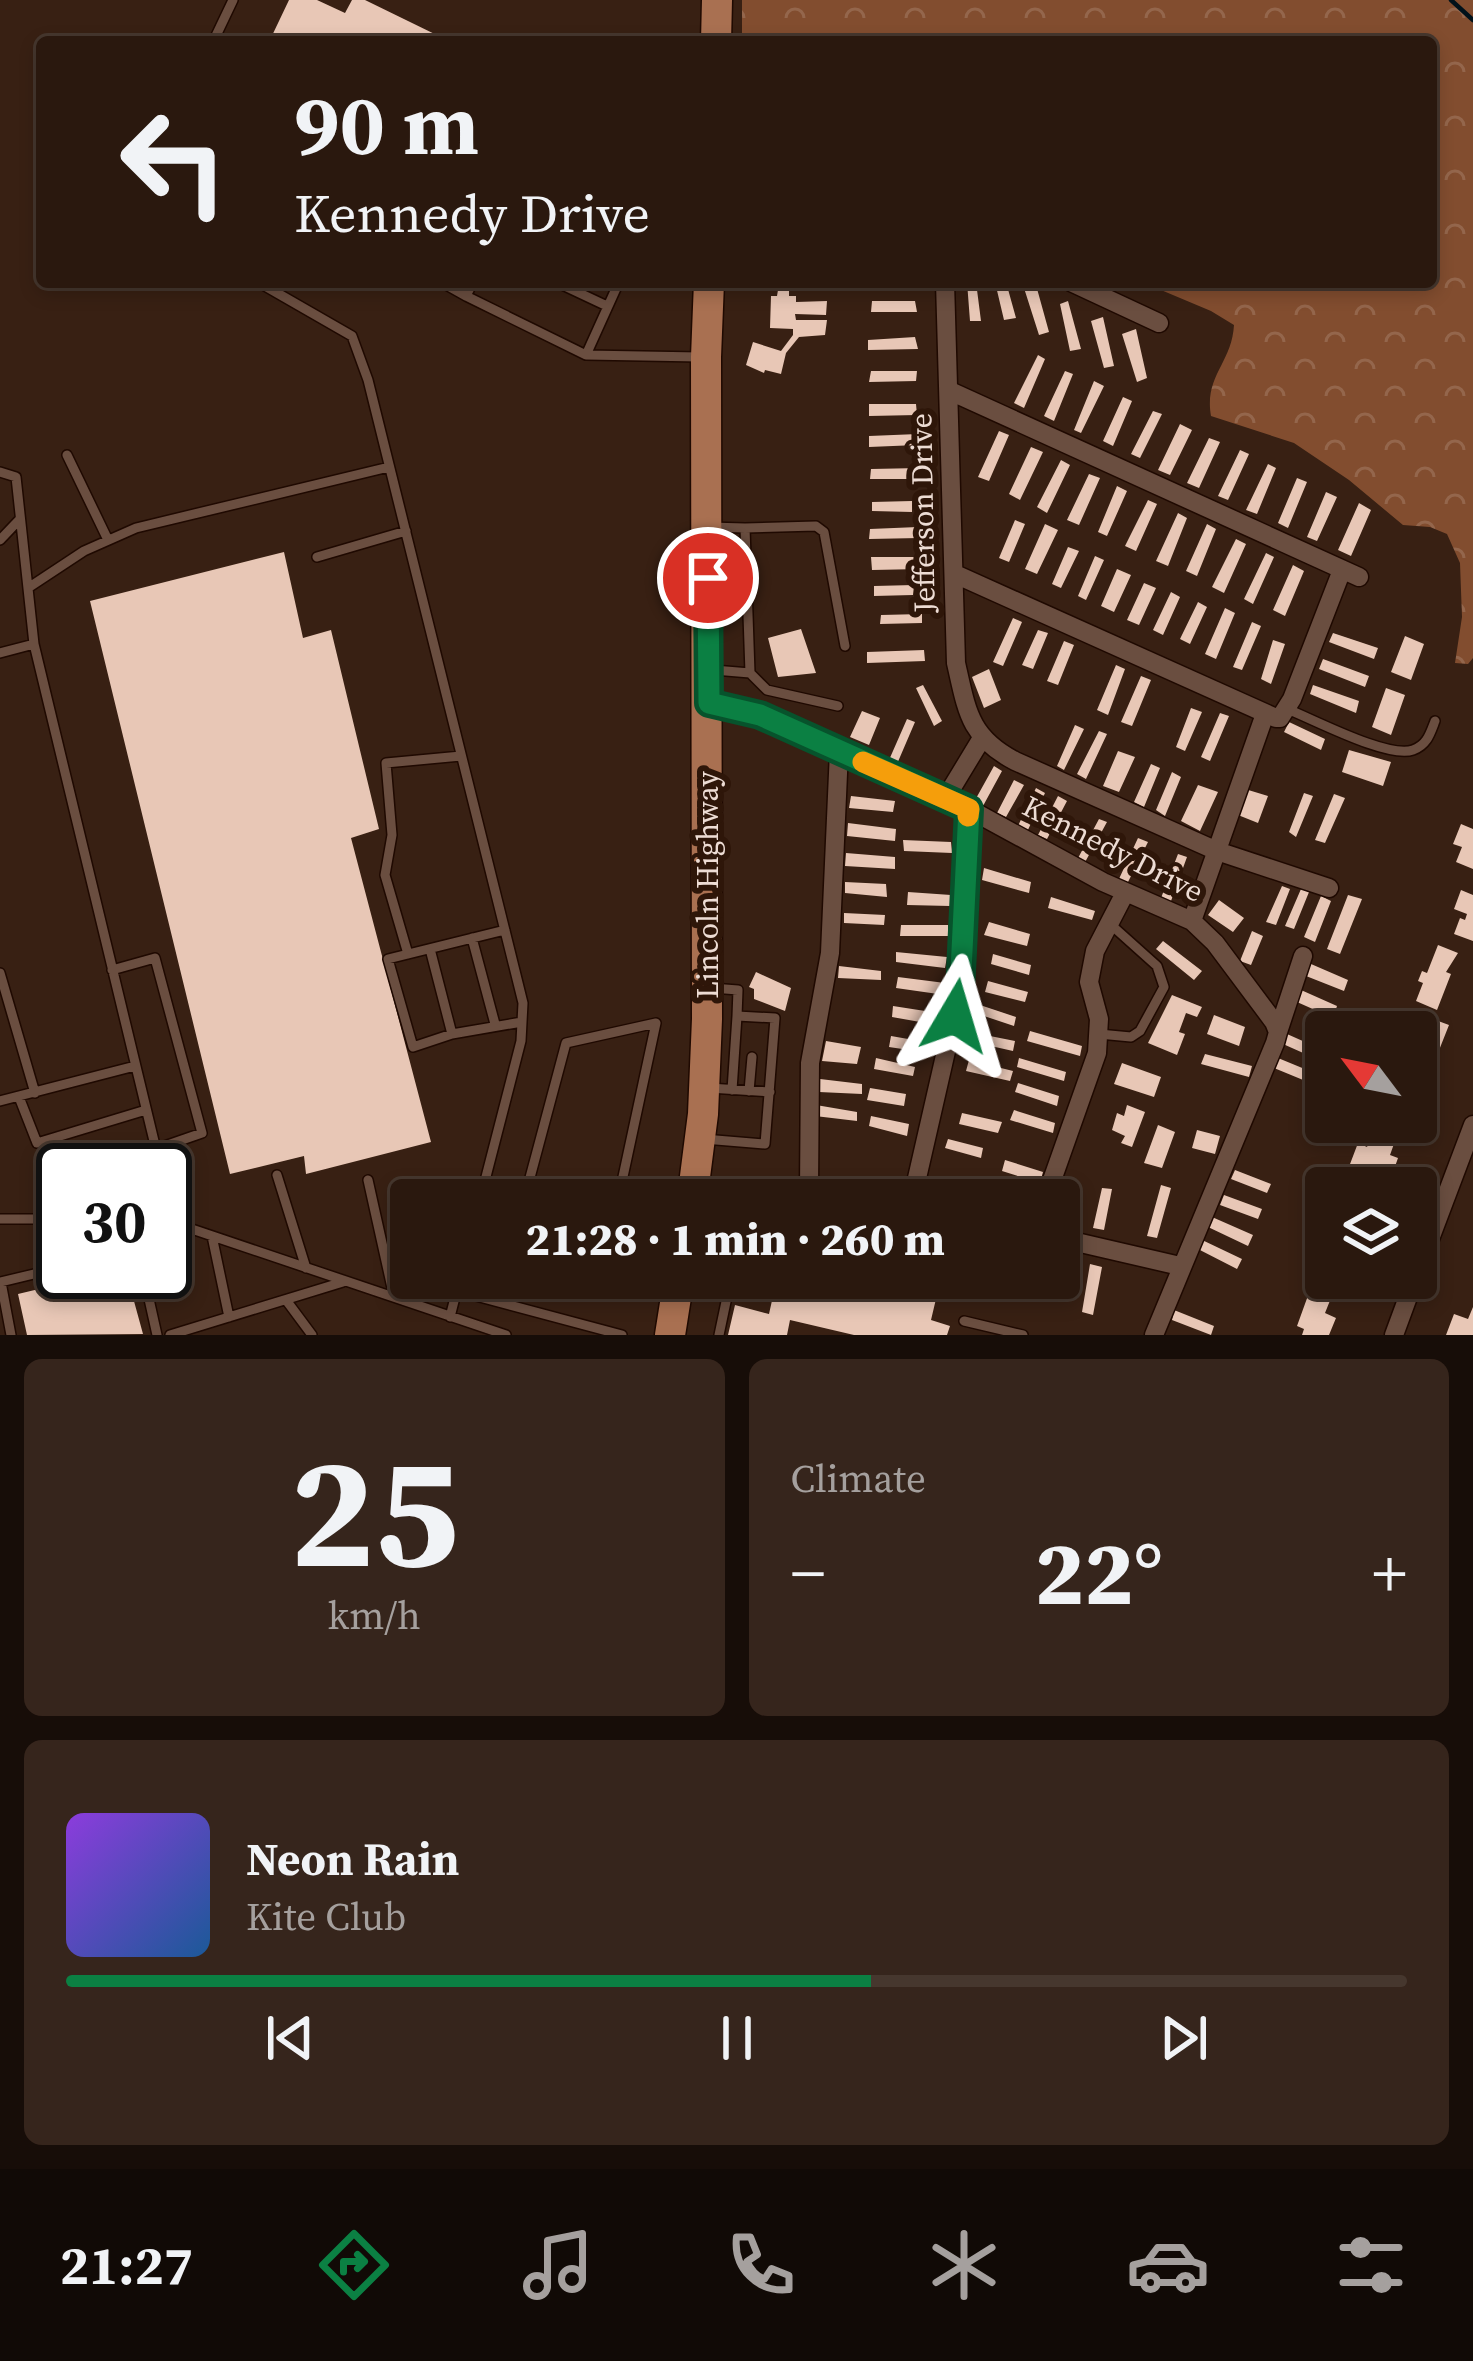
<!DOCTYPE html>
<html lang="en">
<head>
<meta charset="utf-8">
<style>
  body { margin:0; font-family:"Source Serif 4",serif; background:#36251c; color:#f1f3f6; height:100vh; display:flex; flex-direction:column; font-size:45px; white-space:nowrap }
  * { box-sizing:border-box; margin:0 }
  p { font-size:39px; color:#a5a09e }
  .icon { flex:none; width:66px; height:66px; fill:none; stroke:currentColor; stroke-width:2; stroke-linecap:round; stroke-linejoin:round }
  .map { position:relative; height:1335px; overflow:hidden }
  .drawer { display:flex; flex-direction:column; gap:24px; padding:24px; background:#170d08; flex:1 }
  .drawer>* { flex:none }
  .banner { position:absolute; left:36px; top:36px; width:1401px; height:252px; border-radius:12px; box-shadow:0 6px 18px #0003,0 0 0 3px #46372e; background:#2a180e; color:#f1f3f6; overflow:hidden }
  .needle { width:78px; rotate:302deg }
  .buttons { position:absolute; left:1305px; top:1011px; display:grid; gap:24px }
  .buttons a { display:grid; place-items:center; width:132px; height:132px; border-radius:12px; background:#2a180e; box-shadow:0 6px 18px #0003,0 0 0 3px #46372e; font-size:60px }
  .speed { position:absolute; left:36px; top:1143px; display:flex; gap:24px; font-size:60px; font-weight:700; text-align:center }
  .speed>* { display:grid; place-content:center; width:156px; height:156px; border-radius:50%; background:#2a180e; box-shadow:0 6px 18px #0003,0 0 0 3px #46372e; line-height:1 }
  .speed .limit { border:6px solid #111; border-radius:18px; background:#fff; color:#111 }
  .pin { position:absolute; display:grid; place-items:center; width:102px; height:102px; color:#fff; margin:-51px; border:6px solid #fff; border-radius:50%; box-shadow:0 3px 12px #0007 }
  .me { position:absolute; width:132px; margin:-66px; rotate:7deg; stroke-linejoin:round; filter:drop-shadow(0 0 9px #0008) }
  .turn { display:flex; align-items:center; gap:42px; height:252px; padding:0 60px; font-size:54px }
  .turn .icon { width:156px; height:156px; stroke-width:2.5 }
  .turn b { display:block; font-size:84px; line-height:102px }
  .big { font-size:90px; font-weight:800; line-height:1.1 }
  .drawer .card { flex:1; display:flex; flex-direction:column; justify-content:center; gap:18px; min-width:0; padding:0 42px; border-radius:18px; background:#36251c }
  .drawer .dial { align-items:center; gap:0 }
  .dial b { font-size:156px; line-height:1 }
  .song { display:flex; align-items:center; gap:36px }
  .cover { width:144px; height:144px; border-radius:18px; background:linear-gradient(135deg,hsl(270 70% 55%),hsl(210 70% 35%)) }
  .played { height:12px; border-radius:6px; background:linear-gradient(90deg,#0b8043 60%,#46372e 60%) }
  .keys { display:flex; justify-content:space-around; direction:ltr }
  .heat { display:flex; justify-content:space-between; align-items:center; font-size:66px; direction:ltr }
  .drawer .tiles { flex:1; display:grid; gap:24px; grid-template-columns:1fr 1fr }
  .card:last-child { grid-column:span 2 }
  .trip { position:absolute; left:390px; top:1179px; width:690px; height:120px; border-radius:12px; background:#2a180e; box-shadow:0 6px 18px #0003,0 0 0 3px #46372e; font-weight:800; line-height:120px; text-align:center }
  .dock { display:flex; height:192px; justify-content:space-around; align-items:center; background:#110a06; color:#a5a09e }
  .dock .icon { width:84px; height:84px }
  .dock .selected { color:#0b8043 }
  .dock b { font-size:54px; color:#f1f3f6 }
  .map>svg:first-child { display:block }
  .forest { fill:url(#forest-crowns) }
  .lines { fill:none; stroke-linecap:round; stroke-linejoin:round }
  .stream { stroke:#00111a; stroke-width:4.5 }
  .building { fill:#e8c7b6 }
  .service-casing { stroke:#1f0901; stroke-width:12 }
  .minor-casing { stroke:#1f0901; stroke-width:21 }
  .primary-casing { stroke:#1f0901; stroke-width:33 }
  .service { stroke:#6a4e40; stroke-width:9 }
  .minor { stroke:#6a4e40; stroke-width:18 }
  .primary { stroke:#a97051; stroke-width:30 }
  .route-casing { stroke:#07532c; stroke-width:30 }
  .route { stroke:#0b8043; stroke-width:21 }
  .slow { stroke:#f59e0b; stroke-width:21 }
  .labels { text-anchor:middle; stroke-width:12; stroke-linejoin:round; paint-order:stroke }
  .street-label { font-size:30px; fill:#eddcd4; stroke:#2e1609 }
</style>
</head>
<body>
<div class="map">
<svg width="1473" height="1335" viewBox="0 0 1473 1335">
  <defs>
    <pattern id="forest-crowns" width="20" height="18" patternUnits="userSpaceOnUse" patternTransform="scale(3)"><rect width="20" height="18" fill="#824d2f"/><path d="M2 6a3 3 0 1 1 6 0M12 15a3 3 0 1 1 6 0" fill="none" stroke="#94664c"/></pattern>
  </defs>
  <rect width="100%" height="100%" fill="#382013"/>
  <path class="forest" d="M742,0H1473V658L1468,664L1455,663L1462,617L1460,563L1447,534L1430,527L1403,525L1349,480L1294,443L1211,416C1204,376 1232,363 1234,325L1211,311L1142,282H1431V42H742Z"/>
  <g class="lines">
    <path class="stream" d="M1451,0L1473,20"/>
  </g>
  <path class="building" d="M289,0H317L345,13L352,0H365L451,42H269Z
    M967,282H976L981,321H970Z
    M995,282H1006L1016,318L1004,320Z
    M1036,285L1049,332L1039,335L1024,288Z
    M778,290L789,291V296H796V302L827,301L826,315L795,314L796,320H827L825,335L799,337L786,353L781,374L765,370L764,373L746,365L753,342L781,351L793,335V329L770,328L771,296H777Z
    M872,301H915L917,312H871Z
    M1068,301L1081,349L1070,351L1060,304Z
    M1103,317L1114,366L1104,368L1091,321Z
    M1136,329L1147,378L1137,382L1122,334Z
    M915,337L918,349L868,350V340Z
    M1038,355L1045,359L1024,408L1014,403Z
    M871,371H917L916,381L869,382Z
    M1065,371L1073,374L1054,421L1044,416Z
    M1094,381L1104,386L1081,433L1074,430Z
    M1123,397L1132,401L1113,446L1103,441Z
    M869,404H916L917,415L869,416Z
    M1153,411L1162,414L1140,458L1131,454Z
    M1180,424L1192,430L1170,475L1158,470Z
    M999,431L1009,435L989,481L978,477Z
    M918,434L917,445L869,447V436Z
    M1209,438L1220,442L1199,488L1187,483Z
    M1031,447L1043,452L1020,500L1009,494Z
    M1240,450L1249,454L1228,500L1218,496Z
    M1061,460L1070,465L1047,513L1037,507Z
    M1268,464L1276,468L1257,514L1246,510Z
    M920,468L919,479H870L871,469Z
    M1089,474L1100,478L1079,525L1067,520Z
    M1297,478L1307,482L1288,528L1278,523Z
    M1117,486L1127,491L1107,536L1098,532Z
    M1326,492L1337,497L1317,541L1307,537Z
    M1148,500L1157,504L1136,551L1125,546Z
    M912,501V512L872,511V502Z
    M1359,503L1371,510L1351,556L1338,550Z
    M1178,513L1187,518L1168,566L1156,561Z
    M1015,520L1025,524L1009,562L999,558Z
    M1045,524L1058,530L1037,574L1025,569Z
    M1207,524L1216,529L1197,576L1186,571Z
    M918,527L919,538L869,539L870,529Z
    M1236,539L1246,544L1224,593L1212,587Z
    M1068,547L1079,551L1061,588L1052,584Z
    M284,552L303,638L331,630L379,829L351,838L431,1142L306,1174L304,1156L230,1174L90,601Z
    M1266,553L1274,557L1253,604L1244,599Z
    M1095,556L1104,560L1086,600L1078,596Z
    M871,557H921V569L872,570Z
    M1293,565L1304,571L1285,616L1273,610Z
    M1117,569L1131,575L1114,612L1101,606Z
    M1144,583L1156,588L1139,625L1127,620Z
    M914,585L913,595L874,596V586Z
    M1171,592L1180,597L1163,635L1153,630Z
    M1198,602L1207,607L1190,644L1180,639Z
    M1225,608L1235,613L1216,659L1205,654Z
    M922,614V623L880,624L881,615Z
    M1013,618L1022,622L1003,666L993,662Z
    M1252,622L1261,626L1242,670L1233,667Z
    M801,629L816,673L778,677L768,638Z
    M1038,630L1048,633L1033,669L1022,665Z
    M1333,633L1378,648L1374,659L1329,642Z
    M1405,636L1424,644L1411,680L1391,672Z
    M1273,640L1285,644L1271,684L1261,679Z
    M1064,641L1074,645L1058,685L1047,681Z
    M924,650L925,661L867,663V652Z
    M1323,659L1369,676L1365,687L1319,669Z
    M1116,665L1125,669L1108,715L1097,710Z
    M989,669L1001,700L984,708L972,677Z
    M1141,676L1151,680L1132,726L1121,722Z
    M923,685L942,721L934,726L916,688Z
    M1313,685L1359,701L1356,713L1310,694Z
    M1386,688L1405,695L1391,735L1372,727Z
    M1191,708L1202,712L1185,751L1176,747Z
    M862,711L880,718L869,745L850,737Z
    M1220,713L1229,716L1210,761L1201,757Z
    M907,719L915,722L897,764L889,760Z
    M1289,722L1325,739L1321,750L1284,732Z
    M1075,725L1084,729L1064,770L1057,766Z
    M1099,731L1107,734L1086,779L1077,774Z
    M1349,750L1391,762L1383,786L1342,772Z
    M1118,751L1135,757L1119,792L1103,786Z
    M1151,764L1160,768L1144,807L1134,802Z
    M994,766L1002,771L983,806L974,802Z
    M1172,772L1181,777L1165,816L1156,810Z
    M1014,780L1024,785L1006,817L997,813Z
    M1198,785L1218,792L1200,831L1181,821Z
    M1036,788L1045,793L1027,832L1017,828Z
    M1245,789L1268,796L1258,823L1238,815Z
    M1304,793L1313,796L1296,837L1289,832Z
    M1334,794L1345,798L1325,843L1315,840Z
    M851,796L895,801L893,812L849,808Z
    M1058,796L1067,801L1047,839L1038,835Z
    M1099,819L1107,822L1084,864L1077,860Z
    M848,823L896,829L895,841L847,836Z
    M1461,824L1473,829V869L1456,862L1462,847L1453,844Z
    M1138,838L1148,842L1127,884L1118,881Z
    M903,840L951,842L952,853L904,851Z
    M846,853L895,857V869L845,866Z
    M1178,854L1187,857L1171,901L1161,898Z
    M984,868L1031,882L1029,893L982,880Z
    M845,882L886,884L887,897L845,893Z
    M1282,886L1290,889L1276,925L1266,922Z
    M1301,889L1309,892L1294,929L1285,926Z
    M1461,890L1473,895V941L1454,934L1460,918L1465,920L1467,914L1454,909Z
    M908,892L951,895L950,906L907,905Z
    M1348,895L1362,899L1340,954L1327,949Z
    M1321,896L1331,901L1315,942L1304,937Z
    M1051,897L1095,911L1092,920L1048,908Z
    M1219,900L1244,918L1233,932L1208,915Z
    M844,913L885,915L884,925L844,923Z
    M989,922L1030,934L1027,946L984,935Z
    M901,925H948V936H900Z
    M1252,931L1263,936L1251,965L1240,961Z
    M1163,941L1202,971L1194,980L1156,949Z
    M1438,945L1458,953L1446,972L1451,974L1437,1010L1416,1001L1423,983L1418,981L1422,971L1427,973Z
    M896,952L947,957L945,968L896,962Z
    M993,954L1031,965L1029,975L991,964Z
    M1311,964L1348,980L1344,991L1306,976Z
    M839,966L881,971V980L838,978Z
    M756,972L791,988L785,1011L754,999V989L749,987Z
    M898,977L945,983V995L896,988Z
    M988,981L1028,992L1025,1002L985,992Z
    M1301,990L1337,1006L1333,1018L1297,1002Z
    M1172,995L1202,1007L1197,1017L1186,1013L1179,1032L1185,1034L1177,1055L1148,1043Z
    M977,1004L1016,1017L1014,1026L975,1013Z
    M893,1006L938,1013L937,1025L892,1017Z
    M1414,1012L1449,1025L1428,1078L1416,1073V1032H1407Z
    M1214,1015L1245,1027L1239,1046L1207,1034Z
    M1030,1031L1082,1046L1080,1056L1027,1041Z
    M975,1033L1015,1041L1013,1051L973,1042Z
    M1287,1034L1323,1050L1319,1060L1283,1044Z
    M891,1036L931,1043L929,1053L889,1047Z
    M826,1041L861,1047L857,1064L822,1061Z
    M1205,1054L1252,1066L1249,1077L1201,1064Z
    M876,1058L915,1067L913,1076L874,1069Z
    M1019,1058L1066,1072L1064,1081L1017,1067Z
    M1278,1058L1312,1072L1308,1082L1274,1068Z
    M969,1060L1013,1071L1010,1081L966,1071Z
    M1122,1063L1161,1077L1154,1097L1114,1084Z
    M820,1079L862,1084V1094L819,1092Z
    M1018,1083L1059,1096L1057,1106L1015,1092Z
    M870,1088L906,1094L904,1106L867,1100Z
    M816,1105L857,1112V1121L815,1116Z
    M1127,1105L1145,1112L1132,1147L1121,1143L1125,1136L1112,1130L1117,1113L1124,1116Z
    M1014,1110L1055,1123L1053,1133L1010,1120Z
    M962,1113L1002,1122L998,1133L959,1124Z
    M871,1116L909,1124L907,1136L869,1126Z
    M1158,1125L1175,1132L1162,1168L1144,1163Z
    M1197,1130L1220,1136L1215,1154L1192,1148Z
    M1373,1133L1395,1141L1390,1155L1398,1158L1392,1175L1387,1173L1382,1185L1347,1172L1358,1143L1367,1147Z
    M948,1139L983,1148L981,1158L945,1148Z
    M1005,1160L1043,1172L1040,1183L1002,1171Z
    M1235,1170L1271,1184L1267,1193L1231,1179Z
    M1161,1185L1171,1188L1157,1238L1147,1236Z
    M1102,1188L1112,1189L1104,1230L1093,1228Z
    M1224,1195L1262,1209L1258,1219L1220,1205Z
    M1212,1217L1253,1235L1248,1246L1208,1227Z
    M1200,1239L1242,1259L1237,1269L1196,1248Z
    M1318,1250L1326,1253V1278H1355L1351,1296L1307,1279Z
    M1090,1264L1102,1267L1093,1315L1082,1312Z
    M110,1272H126L143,1334L27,1335L18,1294Z
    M777,1278H924L940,1282L931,1320L950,1326L947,1335H854L790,1320L787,1335H728L735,1305L769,1314Z
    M1310,1290L1331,1298L1325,1313L1336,1318L1329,1335H1302L1304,1329L1297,1326Z
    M1473,1307V1335H1446L1454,1314L1468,1319Z
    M1174,1310L1214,1326L1211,1335L1172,1320Z"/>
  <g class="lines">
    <g class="service-casing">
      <path id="service" d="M213,42L233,0
        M258,282L352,336L368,380L523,1003L521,1041L480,1200
        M441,282L466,296
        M473,282L466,296L586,355L700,357
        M556,282L607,306
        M586,355L619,282
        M67,455L108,540
        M0,472L16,477L34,644L161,1170
        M709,527L745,528
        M0,540L20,519
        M317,557L406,531
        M710,578L747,574
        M28,588L84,551L136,528L389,467
        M0,653L34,644
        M714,670L750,673L745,528L816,526L824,532L845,646
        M750,673L767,690L838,706
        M1287,709C1313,719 1388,759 1413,750C1427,745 1430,734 1435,721
        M505,930L388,959L413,1047L452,1034L522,1022
        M472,938L495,1024
        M430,949L452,1034
        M408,954L385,875L392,835L386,763L461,756
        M112,970L155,958L202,1133L156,1149
        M0,973L35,1093
        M1099,1034L1131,1037L1140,1031L1164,987L1157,966L1109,923
        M709,1088L770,1092
        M732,1090L737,1016
        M749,1091L752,1057
        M19,1097L37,1143L146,1110
        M0,1101L135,1066
        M704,1139L765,1144L775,1018L737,1016L738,990L712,988
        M277,1175L306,1268
        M368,1180L394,1297
        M165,1185L174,1223L506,1335
        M483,1188L524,1200
        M524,1200L566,1043L656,1023L618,1200
        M0,1219H63
        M212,1236L229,1317
        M143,1272L157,1335
        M536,1278L598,1295L602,1278
        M457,1291L622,1335
        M286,1300L312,1335
        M450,1317L460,1278
        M964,1321L1023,1335
        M11,1335L1,1282L63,1267
        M170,1335L343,1282
        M719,1335L727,1297L741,1288L743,1278"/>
    </g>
    <g class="minor-casing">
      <path id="minor" d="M945,282L956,663C967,711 969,737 1015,761L1217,851L1329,888
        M1071,282L1159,323
        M950,391L1359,577
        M955,574L1276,718H1280L1292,699L1342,570
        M709,702L760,715L969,809L1103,882L1192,921L1215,943L1274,1022L1278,1032L1275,1043L1154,1335
        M945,799L982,738
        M1192,921L1265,714
        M1278,1032L1303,956
        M809,1189L810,1063L830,953L839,751
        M753,1200C813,1189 849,1184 910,1200
        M912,1200L960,990L969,809
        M1045,1200L1097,1053L1099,1019L1089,982L1095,951L1125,893
        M1059,1238L1180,1266
        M1416,1276L1473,1125
        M1394,1335L1415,1278"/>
    </g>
    <g class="primary-casing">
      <path id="primary" d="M716,42L717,0
        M692,1200L703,1114L707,1019L706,357L709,282
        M670,1335L679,1278"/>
    </g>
    <use href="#service" class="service"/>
    <use href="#minor" class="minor"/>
    <use href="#primary" class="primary"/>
  </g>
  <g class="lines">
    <g class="route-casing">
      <path id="route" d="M708,578L709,703L760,715L969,809L960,991L955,1016"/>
    </g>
    <use href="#route" class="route"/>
    <path class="slow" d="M863,762L969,809L968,816"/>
  </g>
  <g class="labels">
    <g class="street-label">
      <text transform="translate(923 513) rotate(-91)" y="10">Jefferson Drive</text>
      <text transform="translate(1113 849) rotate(27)" y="10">Kennedy Drive</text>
      <text transform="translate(708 885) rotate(-90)" y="10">Lincoln Highway</text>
    </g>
  </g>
</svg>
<div class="buttons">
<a><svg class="needle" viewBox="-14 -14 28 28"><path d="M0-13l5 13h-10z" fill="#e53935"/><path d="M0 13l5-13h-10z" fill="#a5a09e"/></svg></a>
<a><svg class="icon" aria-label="layers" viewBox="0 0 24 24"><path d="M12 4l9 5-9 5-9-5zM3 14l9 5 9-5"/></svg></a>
</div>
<div class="speed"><div class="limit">30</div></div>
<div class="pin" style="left:708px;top:578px;background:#d93025"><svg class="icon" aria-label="arrive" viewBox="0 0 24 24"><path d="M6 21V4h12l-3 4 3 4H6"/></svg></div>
<svg class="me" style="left:955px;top:1016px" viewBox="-20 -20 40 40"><path d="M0-17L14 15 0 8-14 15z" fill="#0b8043" stroke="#fff" stroke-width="4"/></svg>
<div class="trip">21:28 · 1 min · 260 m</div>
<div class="banner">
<div class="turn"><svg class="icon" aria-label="left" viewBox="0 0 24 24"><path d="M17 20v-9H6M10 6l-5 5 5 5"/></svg><div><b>90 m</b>Kennedy Drive</div></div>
</div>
</div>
<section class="drawer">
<div class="tiles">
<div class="card dial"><b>25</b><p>km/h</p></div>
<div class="card"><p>Climate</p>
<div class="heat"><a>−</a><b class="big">22°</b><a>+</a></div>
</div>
<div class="card">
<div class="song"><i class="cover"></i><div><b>Neon Rain</b><p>Kite Club</p></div></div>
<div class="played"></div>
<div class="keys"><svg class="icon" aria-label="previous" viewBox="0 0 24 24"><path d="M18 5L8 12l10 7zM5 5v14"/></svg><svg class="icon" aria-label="pause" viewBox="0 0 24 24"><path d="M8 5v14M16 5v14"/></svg><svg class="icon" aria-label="next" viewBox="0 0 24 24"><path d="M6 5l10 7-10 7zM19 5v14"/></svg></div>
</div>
</div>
</section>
<nav class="dock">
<b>21:27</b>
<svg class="icon selected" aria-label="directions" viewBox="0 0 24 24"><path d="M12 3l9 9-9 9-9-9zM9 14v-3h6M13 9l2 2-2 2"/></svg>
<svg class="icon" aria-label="music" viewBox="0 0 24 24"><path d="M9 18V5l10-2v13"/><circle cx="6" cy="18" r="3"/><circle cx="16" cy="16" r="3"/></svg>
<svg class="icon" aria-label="phone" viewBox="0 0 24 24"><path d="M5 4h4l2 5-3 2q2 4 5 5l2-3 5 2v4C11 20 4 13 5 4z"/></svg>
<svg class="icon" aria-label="climate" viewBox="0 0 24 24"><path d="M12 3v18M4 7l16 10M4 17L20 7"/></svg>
<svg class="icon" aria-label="car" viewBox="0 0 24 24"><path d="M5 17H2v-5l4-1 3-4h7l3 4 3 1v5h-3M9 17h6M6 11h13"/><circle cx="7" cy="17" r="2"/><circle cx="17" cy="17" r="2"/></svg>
<svg class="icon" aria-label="filters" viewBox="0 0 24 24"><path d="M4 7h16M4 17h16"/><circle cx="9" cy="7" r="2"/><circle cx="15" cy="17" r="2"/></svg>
</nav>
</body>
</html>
